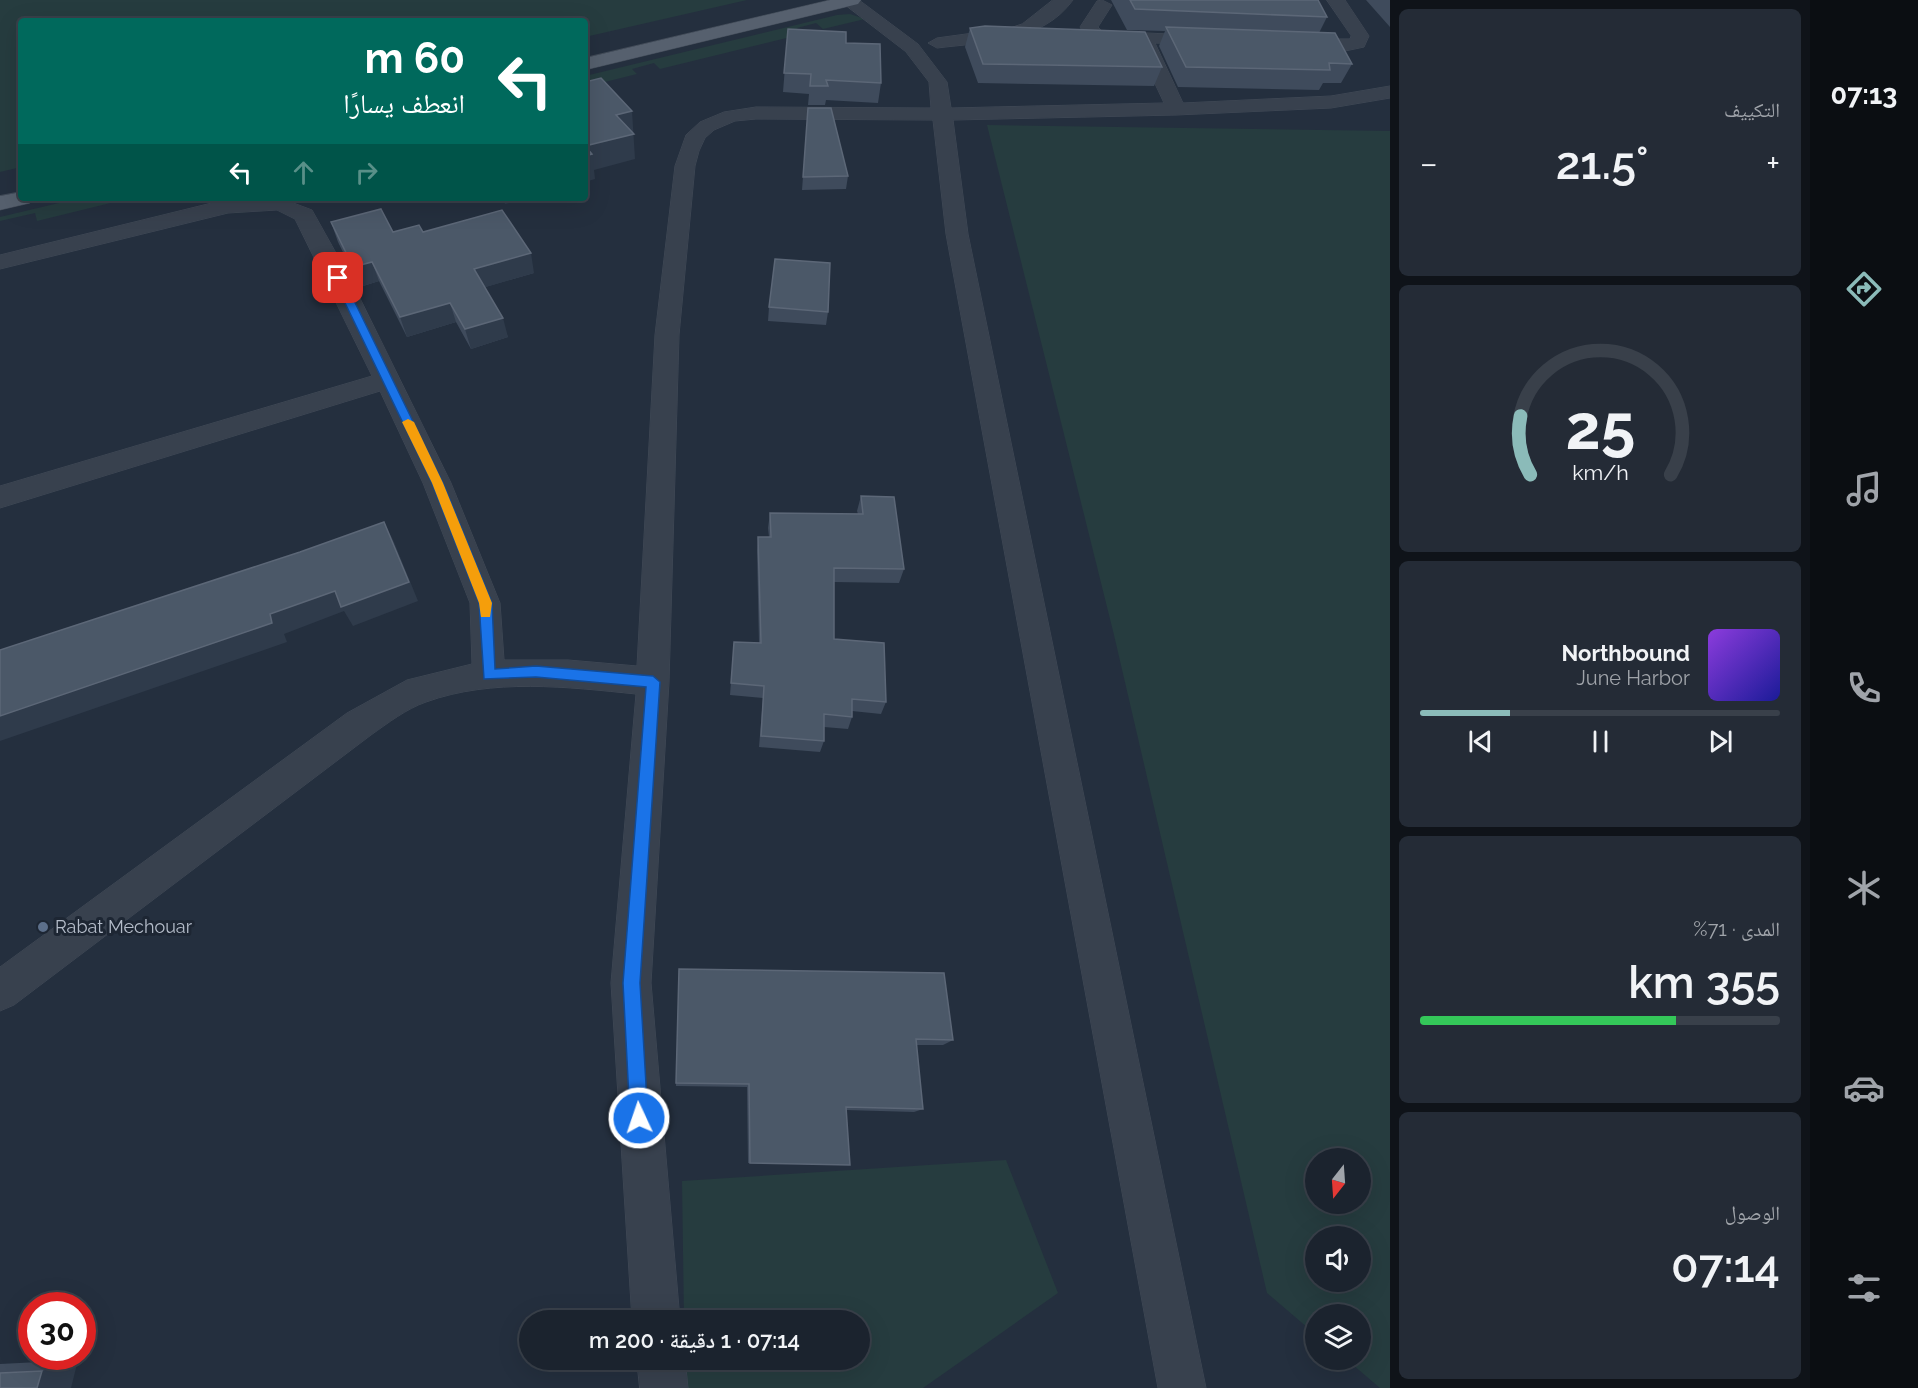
<!DOCTYPE html>
<html lang="ar">
<head>
<meta charset="utf-8">
<style>
  body { margin:0; font-family:Raleway,"Noto Naskh Arabic",sans-serif; background:#242b36; color:#f1f3f6; direction:rtl; height:100vh; display:flex; flex-direction:column; font-size:22px; white-space:nowrap }
  * { box-sizing:border-box; margin:0 }
  p { font-size:20px; color:#a0a4aa }
  .icon { flex:none; width:33px; height:33px; fill:none; stroke:currentColor; stroke-width:2; stroke-linecap:round; stroke-linejoin:round }
  .map { position:relative; flex:1; overflow:hidden; direction:ltr }
  .details { display:flex; flex-direction:column; gap:9px; padding:9px; background:#0f1319; width:420px }
  .details>* { flex:none }
  .guide { position:absolute; left:18px; top:18px; width:570px; height:183px; border-radius:6px; box-shadow:0 6px 24px #0002,0 0 0 2px #39404a; direction:rtl; background:#00695c; color:#fff; overflow:hidden }
  .needle { width:39px; rotate:197deg }
  .controls { position:absolute; left:1305px; top:1148px; display:grid; gap:12px }
  .controls a { display:grid; place-items:center; width:66px; height:66px; border-radius:50%; background:#1b232e; box-shadow:0 6px 24px #0002,0 0 0 2px #39404a; font-size:30px }
  .speed { position:absolute; left:18px; top:1292px; display:flex; gap:12px; font-size:30px; font-weight:700; text-align:center }
  .speed>* { display:grid; place-content:center; width:78px; height:78px; border-radius:50%; background:#1b232e; box-shadow:0 6px 24px #0002,0 0 0 2px #39404a; line-height:1 }
  .speed .limit { border:9px solid #d22; background:#fff; color:#111 }
  .pin { position:absolute; display:grid; place-items:center; width:51px; height:51px; color:#fff; margin:-26px; border-radius:12px; box-shadow:0 3px 9px #0006 }
  .me { position:absolute; width:66px; margin:-33px; rotate:357deg; stroke-linejoin:round; filter:drop-shadow(0 0 4px #0008) }
  .turn { display:flex; align-items:center; gap:21px; height:126px; padding:0 24px; font-size:27px }
  .turn .icon { width:78px; height:78px; stroke-width:2.5 }
  .turn b { display:block; font-size:42px; line-height:51px }
  .lanes { display:flex; align-items:center; height:57px; padding:0 24px; background:#0003; justify-content:center; gap:30px; direction:ltr }
  .lanes .off { opacity:.35 }
  .big { font-size:45px; font-weight:600; line-height:1.1 }
  .details .widget { flex:1; display:flex; flex-direction:column; justify-content:center; gap:9px; min-width:0; padding:0 21px; border-radius:9px; background:#242b36 }
  .details .dial { align-items:center; gap:0 }
  .dial svg { height:156px; overflow:visible; fill:none; stroke:#39404a; stroke-width:7; stroke-linecap:round; text-anchor:middle }
  .dial text { fill:#f1f3f6; stroke:none }
  .song { display:flex; align-items:center; gap:18px }
  .cover { width:72px; height:72px; border-radius:9px; background:linear-gradient(135deg,hsl(270 70% 55%),hsl(240 70% 35%)) }
  .played { height:6px; border-radius:3px; background:linear-gradient(90deg,#8bbbb9 25%,#39404a 25%) }
  .keys { display:flex; justify-content:space-around; direction:ltr }
  .heat { display:flex; justify-content:space-between; align-items:center; font-size:33px; direction:ltr }
  .charge { height:9px; border-radius:4px; background:linear-gradient(90deg,#34c759 71%,#39404a 0) }
  .trip { position:absolute; left:519px; top:1310px; width:351px; height:60px; border-radius:30px; background:#1b232e; box-shadow:0 6px 24px #0002,0 0 0 2px #39404a; font-weight:600; line-height:60px; text-align:center; direction:rtl }
  main { display:flex; flex:1; min-height:0 }
  .dock { display:flex; flex-direction:column; width:108px; justify-content:space-around; align-items:center; background:#0b0e12; color:#a0a4aa }
  .dock .icon { width:42px; height:42px }
  .dock .current { color:#8bbbb9 }
  .dock b { font-size:27px; color:#f1f3f6 }
  .map>svg:first-child { display:block }
  .green { fill:#263c3f; fill-rule:evenodd }
  .lines { fill:none; stroke-linecap:round; stroke-linejoin:round }
  .minor-casing { stroke:#414a57; stroke-width:1 }
  .major-casing { stroke:#414a57; stroke-width:1 }
  .minor { fill:#38414e; fill-rule:evenodd }
  .major { fill:#56606e; fill-rule:evenodd }
  .wall { fill:#3f4b5c }
  .shaded-wall { fill:#2f3b4b }
  .building { fill:#4b5868; stroke:#5c6777; stroke-width:1.5 }
  .route { fill:#1a73e8; stroke:#114b97; stroke-width:1.5 }
  .slow { fill:#f59e0b }
  .service-dot { fill:#5c6f8a; stroke:#1d2633; stroke-width:2 }
  .labels { text-anchor:middle; stroke-width:6; stroke-linejoin:round; paint-order:stroke }
  .poi-label { font-size:18px; fill:#b4bcc9; stroke:#1d2633; text-anchor:start }
</style>
</head>
<body>
<main>
<nav class="dock">
<b>07:13</b>
<svg class="icon current" aria-label="directions" viewBox="0 0 24 24"><path d="M12 3l9 9-9 9-9-9zM9 14v-3h6M13 9l2 2-2 2"/></svg>
<svg class="icon" aria-label="music" viewBox="0 0 24 24"><path d="M9 18V5l10-2v13"/><circle cx="6" cy="18" r="3"/><circle cx="16" cy="16" r="3"/></svg>
<svg class="icon" aria-label="phone" viewBox="0 0 24 24"><path d="M5 4h4l2 5-3 2q2 4 5 5l2-3 5 2v4C11 20 4 13 5 4z"/></svg>
<svg class="icon" aria-label="climate" viewBox="0 0 24 24"><path d="M12 3v18M4 7l16 10M4 17L20 7"/></svg>
<svg class="icon" aria-label="car" viewBox="0 0 24 24"><path d="M5 17H2v-5l4-1 3-4h7l3 4 3 1v5h-3M9 17h6M6 11h13"/><circle cx="7" cy="17" r="2"/><circle cx="17" cy="17" r="2"/></svg>
<svg class="icon" aria-label="filters" viewBox="0 0 24 24"><path d="M4 7h16M4 17h16"/><circle cx="9" cy="7" r="2"/><circle cx="15" cy="17" r="2"/></svg>
</nav>
<section class="details">
<div class="widget"><p>التكييف</p>
<div class="heat"><a>−</a><b class="big">21.5°</b><a>+</a></div>
</div>
<div class="widget dial"><svg viewBox="0 0 100 80">
<path d="M14 69A42 42 0 1 1 86 69"/>
<path d="M14 69A42 42 0 0 1 9 39" stroke="#8bbbb9"/>
<text x="50" y="56" font-size="32" font-weight="700">25</text>
<text x="50" y="72" font-size="11">km/h</text>
</svg></div>
<div class="widget">
<div class="song"><i class="cover"></i><div><b>Northbound</b><p>June Harbor</p></div></div>
<div class="played"></div>
<div class="keys"><svg class="icon" aria-label="previous" viewBox="0 0 24 24"><path d="M18 5L8 12l10 7zM5 5v14"/></svg><svg class="icon" aria-label="pause" viewBox="0 0 24 24"><path d="M8 5v14M16 5v14"/></svg><svg class="icon" aria-label="next" viewBox="0 0 24 24"><path d="M6 5l10 7-10 7zM19 5v14"/></svg></div>
</div>
<div class="widget"><p>المدى · 71%</p><b class="big">355 km</b><div class="charge"></div></div>
<div class="widget"><p>الوصول</p><b class="big">07:14</b></div>
</section>
<div class="map">
<svg width="1390" height="1388" viewBox="0 0 1390 1388">
  <rect width="100%" height="100%" fill="#242f3e"/>
  <path class="green" d="M0,0H747L585,37V21H21V167L0,172Z
    M850,14L865,19L823,29L816,23L797,28L803,34L660,69L654,63L632,69L637,74L585,87V76L837,15Z
    M987,125L1390,131V1388H1380L1346,1359H1360V1314H1316L1315,1334L1267,1293L1114,635ZM1316,1158H1360V1203H1316ZM1316,1236H1360V1281H1316Z
    M80,198H131L37,221L35,213L0,221V217Z
    M1006,1160L1058,1293L923,1388H686L685,1359H860V1320H684L682,1181Z"/>
  <g class="lines">
    <g class="minor-casing">
      <path id="minor" d="M839,0H859L918,44L947,82L951,108L1164,103L1136,43L1093,40L1087,37L1080,27L1097,1L1102,0L1112,5L1098,27L1102,31L1213,36L1216,40L1207,45L1155,43L1183,103L1331,96L1390,86V98L1331,108L1176,115L953,120L968,234L1206,1388H1158L946,234L933,120L756,119L735,121L714,130L705,138L699,151L695,166L679,335L669,682L651,983L680,1320H632L611,983L636,694C568,687 492,678 426,702C406,709 388,723 371,735L14,1005L0,1011V967L347,713L407,680L472,664L470,603L423,483L380,391L0,508V486L372,376L295,219L277,210L228,213L0,269V255L228,199L280,198L312,210L350,278L451,483L500,603L504,660H568L637,666L655,335L675,166L686,135L700,122L724,112L756,107L931,108L929,82L906,52Z
        M1053,0H1073C1042,43 984,42 937,48L928,43L937,38L1010,28L1022,24Z
        M1327,0H1345L1369,36L1364,47L1345,51L1291,48L1288,44L1297,39H1350L1351,36Z
        M637,1359H685L688,1388H640Z"/>
    </g>
    <g class="major-casing">
      <path id="major" d="M830,0H861L858,4L585,70V58Z
        M21,192V198H33L30,203L0,210V196Z"/>
    </g>
    <use href="#minor" class="minor"/>
    <use href="#major" class="major"/>
  </g>
  <path class="wall" d="M1111,0H1318L1327,17L1319,33L1352,64L1341,83H1323L1319,90L1178,87L1159,46L1165,31L1127,30Z
    M1366,0H1390V27Z
    M970,28L1162,67L1154,86L978,83L965,47Z
    M788,29L846,43L881,83L878,103L826,100L825,105H808L809,94L783,92Z
    M808,108L848,176L846,189L802,190Z
    M331,222L393,232H423L534,273L485,287L508,337L471,349L456,322L407,337L379,281L360,287L338,242Z
    M769,307L828,312L826,325L768,321Z
    M861,496L904,569L899,583L834,582V639L886,702L881,714L852,711V717L848,729L824,727V741L820,752L759,747L763,698L730,695L734,642L759,643L757,551L758,537H769L768,528L770,513L858,514L857,511Z
    M679,969L953,1040L943,1045H916L923,1109L914,1112L846,1110L850,1165L748,1163L747,1087L676,1086V1083Z
    M78,1360L0,1388V1364Z"/>
  <path class="shaded-wall" d="M632,111L635,159L594,170L595,179L585,182V146L616,115Z
    M503,198H527L505,204Z
    M531,253L534,273L479,289L474,269Z
    M372,262L379,281L360,287L353,267Z
    M450,303L456,322L407,337L400,317Z
    M503,318L508,337L471,349L465,329Z
    M384,522L394,542L418,601L353,626L344,611L284,634L287,642L0,741V716L270,614Z
    M78,1360L71,1388H37L42,1371Z"/>
  <path class="building" d="M1130,0H1318L1327,17L1135,9Z
    M985,26L1145,32L1162,67L983,64L970,28Z
    M1166,27L1335,33L1352,64L1329,63L1330,70L1186,67Z
    M788,29L846,32V43L880,44L881,83L826,80L828,86H810L811,74L784,73Z
    M601,78L632,111L616,115L634,134L585,146L592,154L585,156V82Z
    M808,108H831L848,176L803,177Z
    M381,209L393,232L419,225L423,232L502,210L531,253L474,269L503,318L465,329L450,303L400,317L372,262L353,267L331,222Z
    M775,259L830,263L828,312L769,307Z
    M861,496L894,497L904,569L834,568V639L884,643L886,702L852,699V717L824,714V741L761,736L764,686L731,683L734,642L761,643L758,537H771L770,513L863,514Z
    M384,522L409,582L341,607L335,591L270,614L272,623L0,716V650L300,552Z
    M679,969L944,973L953,1040L916,1039L923,1109L846,1107L850,1165L750,1163L749,1084L676,1083Z
    M42,1371L37,1388H0V1373Z"/>
  <path class="route" d="M334,275L343,278L443,483L492,603L495,669L536,666L653,676L660,682L640,983L648,1118L646,1124L639,1127L633,1124L630,1118L623,983L646,687L536,677L484,679L479,603L432,483L333,278Z"/>
  <path class="slow" d="M408,419L414,422L443,483L492,603L490,617H481L479,603L432,483L402,422Z"/>
  <circle class="service-dot" cx="43" cy="927" r="6"/>
  <g class="labels">
    <g class="poi-label">
      <text x="55" y="933">Rabat Mechouar</text>
    </g>
  </g>
</svg>
<div class="controls">
<a><svg class="needle" viewBox="-14 -14 28 28"><path d="M0-13l5 13h-10z" fill="#e53935"/><path d="M0 13l5-13h-10z" fill="#a0a4aa"/></svg></a>
<a><svg class="icon" aria-label="sound" viewBox="0 0 24 24"><path d="M4 9h4l5-4v14l-5-4H4zM17 9q2 3 0 6"/></svg></a>
<a><svg class="icon" aria-label="layers" viewBox="0 0 24 24"><path d="M12 4l9 5-9 5-9-5zM3 14l9 5 9-5"/></svg></a>
</div>
<div class="speed"><div class="limit">30</div></div>
<div class="pin" style="left:338px;top:278px;background:#d93025"><svg class="icon" aria-label="arrive" viewBox="0 0 24 24"><path d="M6 21V4h12l-3 4 3 4H6"/></svg></div>
<svg class="me" style="left:639px;top:1118px" viewBox="-20 -20 40 40"><circle r="17" fill="#1a73e8" stroke="#fff" stroke-width="3"/><path d="M0-11L8 9 0 5-8 9z" fill="#fff"/></svg>
<div class="trip">07:14 · 1 دقيقة · 200 m</div>
<div class="guide">
<div class="turn"><svg class="icon" aria-label="left" viewBox="0 0 24 24"><path d="M17 20v-9H6M10 6l-5 5 5 5"/></svg><div><b>60 m</b>انعطف يسارًا</div></div>
<div class="lanes"><svg class="icon" aria-label="left" viewBox="0 0 24 24"><path d="M17 20v-9H6M10 6l-5 5 5 5"/></svg><svg class="icon off" aria-label="ahead" viewBox="0 0 24 24"><path d="M12 20V5M6 11l6-6 6 6"/></svg><svg class="icon off" aria-label="right" viewBox="0 0 24 24"><path d="M7 20v-9h11M14 6l5 5-5 5"/></svg></div>
</div>
</div>
</main>
</body>
</html>
